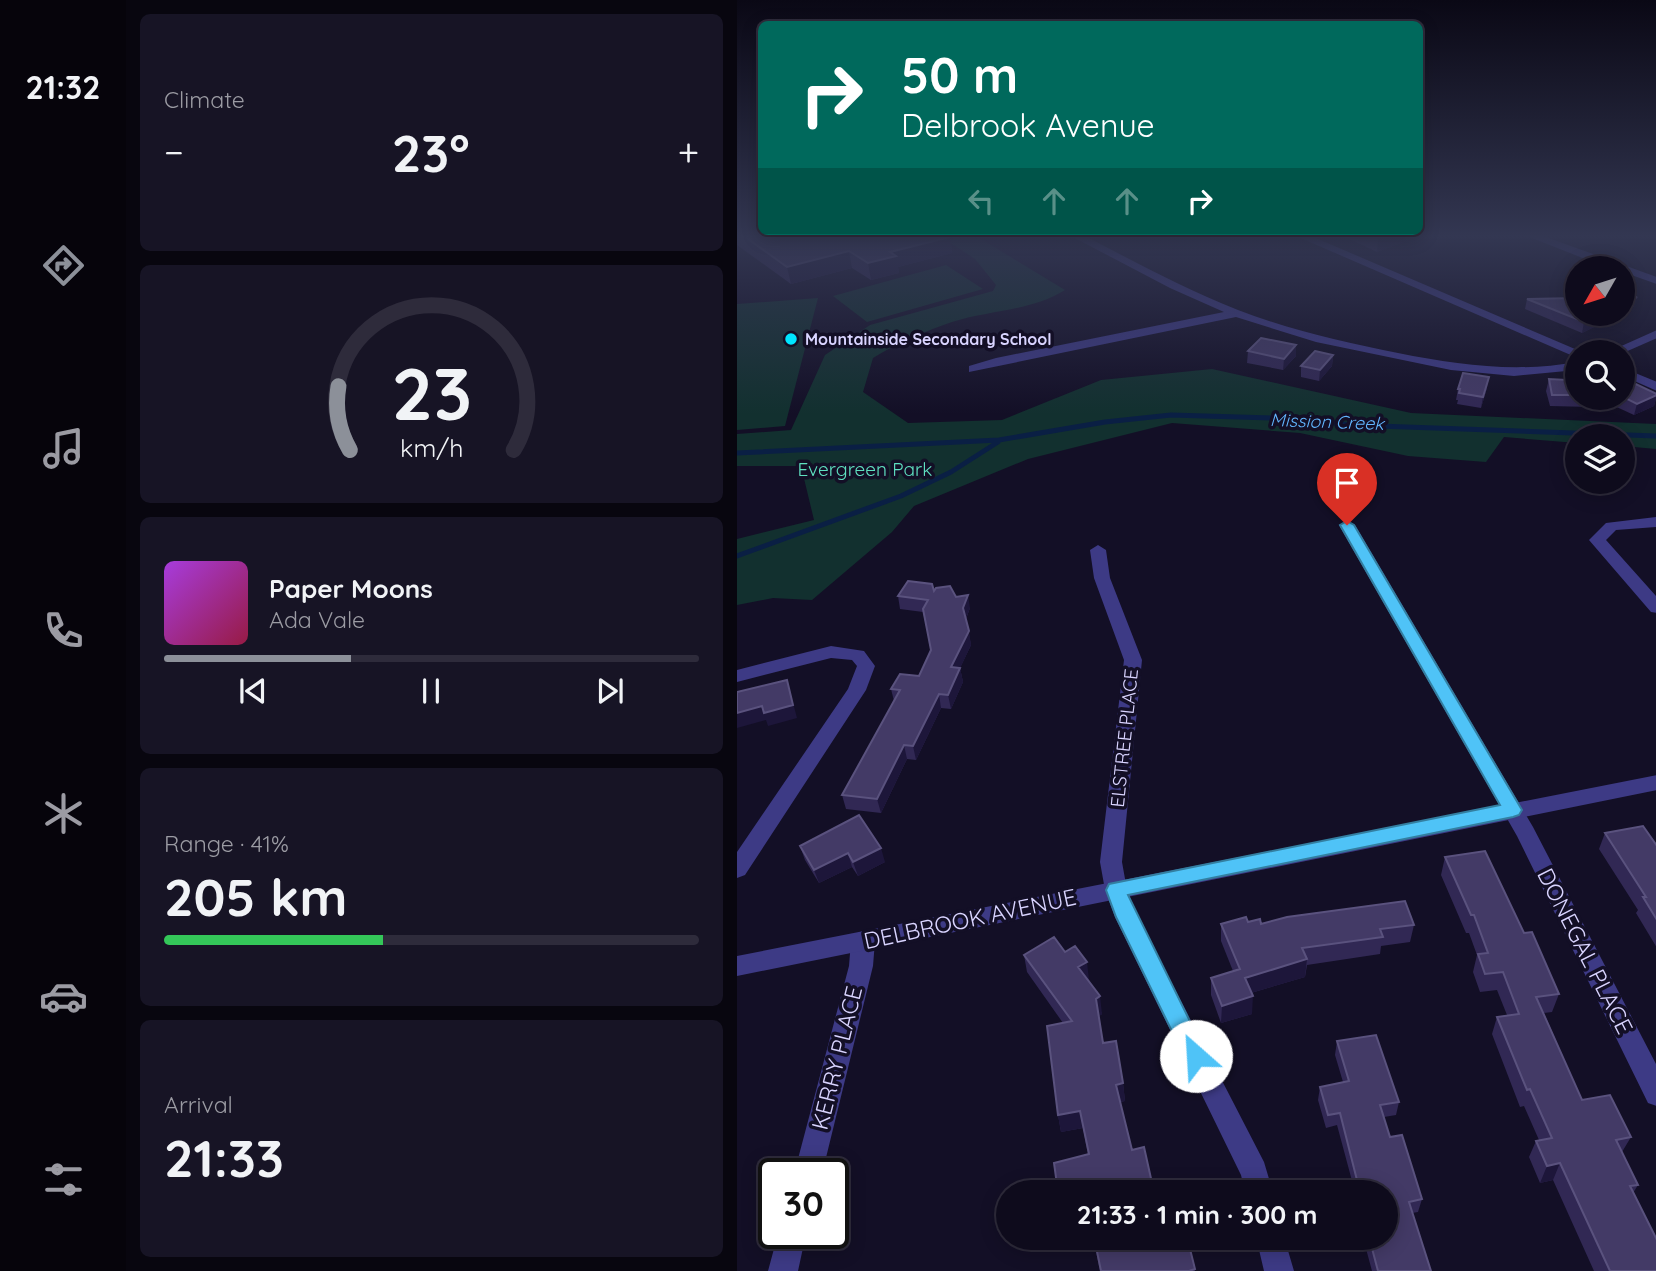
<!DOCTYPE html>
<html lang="en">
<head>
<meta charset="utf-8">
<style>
  body { margin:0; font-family:Quicksand,sans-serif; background:#171425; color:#f1f3f6; height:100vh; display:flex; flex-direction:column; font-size:26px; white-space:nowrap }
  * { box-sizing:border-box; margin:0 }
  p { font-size:23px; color:#9b9ba3 }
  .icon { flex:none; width:38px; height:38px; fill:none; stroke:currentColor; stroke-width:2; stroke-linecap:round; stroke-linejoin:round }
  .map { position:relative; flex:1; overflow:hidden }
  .sheet { display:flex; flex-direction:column; gap:14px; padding:14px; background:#08060f; width:611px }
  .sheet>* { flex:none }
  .guide { position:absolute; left:21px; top:21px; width:665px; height:214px; border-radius:10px; box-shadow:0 4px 18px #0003,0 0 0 2px #2e2b3b; background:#00695c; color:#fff; overflow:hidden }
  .needle { width:46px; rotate:231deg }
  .tools { position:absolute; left:828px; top:256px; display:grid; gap:14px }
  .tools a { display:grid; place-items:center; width:70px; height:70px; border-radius:50%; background:#0e0b1c; box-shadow:0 4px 18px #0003,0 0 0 2px #2e2b3b; font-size:35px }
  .speed { position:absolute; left:21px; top:1158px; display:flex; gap:14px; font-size:35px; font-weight:700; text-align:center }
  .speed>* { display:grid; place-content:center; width:91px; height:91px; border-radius:50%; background:#0e0b1c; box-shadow:0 4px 18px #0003,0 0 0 2px #2e2b3b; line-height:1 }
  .speed .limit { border:4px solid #111; border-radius:10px; background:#fff; color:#111 }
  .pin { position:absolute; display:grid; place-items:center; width:60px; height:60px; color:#fff; margin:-72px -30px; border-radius:50% 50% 50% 0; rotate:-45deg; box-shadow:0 0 7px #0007 }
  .pin .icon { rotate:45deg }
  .me { position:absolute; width:77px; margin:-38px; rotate:334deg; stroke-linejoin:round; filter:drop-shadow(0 0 5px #0008) }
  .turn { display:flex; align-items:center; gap:24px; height:147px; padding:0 28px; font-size:32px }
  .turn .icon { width:91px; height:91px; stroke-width:2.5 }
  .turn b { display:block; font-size:49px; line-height:60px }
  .lanes { display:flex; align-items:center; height:66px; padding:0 28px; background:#0003; justify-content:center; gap:35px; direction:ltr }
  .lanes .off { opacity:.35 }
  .big { font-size:52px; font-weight:800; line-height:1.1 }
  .sheet .tile { flex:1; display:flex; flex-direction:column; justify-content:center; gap:10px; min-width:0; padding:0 24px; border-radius:10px; background:#171425 }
  .sheet .dial { align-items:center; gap:0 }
  .dial svg { height:182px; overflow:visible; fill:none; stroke:#2e2b3b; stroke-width:7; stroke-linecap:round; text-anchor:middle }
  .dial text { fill:#f1f3f6; stroke:none }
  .song { display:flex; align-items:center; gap:21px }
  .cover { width:84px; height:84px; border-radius:10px; background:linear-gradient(135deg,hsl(280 70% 55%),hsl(340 70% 35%)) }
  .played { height:7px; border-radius:4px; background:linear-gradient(90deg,#8c9099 35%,#2e2b3b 35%) }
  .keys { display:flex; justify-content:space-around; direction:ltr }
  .heat { display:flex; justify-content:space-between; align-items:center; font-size:38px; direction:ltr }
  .charge { height:10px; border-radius:5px; background:linear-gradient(90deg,#34c759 41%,#2e2b3b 0) }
  .trip { position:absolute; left:259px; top:1180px; width:402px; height:70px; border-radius:35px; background:#0e0b1c; box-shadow:0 4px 18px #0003,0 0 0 2px #2e2b3b; font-weight:800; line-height:70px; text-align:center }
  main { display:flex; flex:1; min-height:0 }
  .menu { display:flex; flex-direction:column; width:126px; justify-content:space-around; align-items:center; background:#06040b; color:#9b9ba3 }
  .menu .icon { width:49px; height:49px }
  .menu .selected { color:#8c9099 }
  .menu b { font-size:32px; color:#f1f3f6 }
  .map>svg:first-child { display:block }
  .green { fill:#12302f }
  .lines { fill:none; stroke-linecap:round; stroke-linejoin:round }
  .stream { stroke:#0a1f44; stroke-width:5 }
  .minor { fill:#3d3a85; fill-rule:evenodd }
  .tertiary { fill:#3d3a85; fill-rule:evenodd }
  .wall { fill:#312854 }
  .shaded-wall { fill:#1d163a }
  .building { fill:#433a66; stroke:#5a527e; stroke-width:2 }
  .route { fill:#4fc3f7; stroke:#337fa1; stroke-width:2 }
  .poi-dot { fill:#00e5ff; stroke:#130f26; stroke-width:2.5 }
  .labels { text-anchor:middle; stroke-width:7; stroke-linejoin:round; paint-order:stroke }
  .far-poi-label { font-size:16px; font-weight:bold; fill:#d9d4ff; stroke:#130f26; text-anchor:start }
  .far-water-label { font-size:18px; font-style:italic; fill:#62b6ff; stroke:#130f26 }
  .park-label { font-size:19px; fill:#5fe0c0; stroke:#130f26 }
  .street-label { font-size:19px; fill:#d9d4ff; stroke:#130f26 }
  .near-street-label { font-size:23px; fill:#d9d4ff; stroke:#130f26 }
</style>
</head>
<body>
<main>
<nav class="menu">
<b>21:32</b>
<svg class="icon selected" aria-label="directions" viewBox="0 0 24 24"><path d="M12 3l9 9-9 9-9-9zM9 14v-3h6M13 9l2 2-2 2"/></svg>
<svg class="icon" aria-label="music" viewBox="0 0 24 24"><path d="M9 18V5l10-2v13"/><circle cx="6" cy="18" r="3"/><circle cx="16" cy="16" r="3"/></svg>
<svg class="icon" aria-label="phone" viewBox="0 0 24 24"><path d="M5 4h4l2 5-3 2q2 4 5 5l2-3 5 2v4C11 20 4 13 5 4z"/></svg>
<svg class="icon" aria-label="climate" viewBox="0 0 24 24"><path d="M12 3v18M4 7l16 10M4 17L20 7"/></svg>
<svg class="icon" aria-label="car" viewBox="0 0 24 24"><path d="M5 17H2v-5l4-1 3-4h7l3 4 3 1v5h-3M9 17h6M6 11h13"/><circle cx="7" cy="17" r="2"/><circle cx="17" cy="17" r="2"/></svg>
<svg class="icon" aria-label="filters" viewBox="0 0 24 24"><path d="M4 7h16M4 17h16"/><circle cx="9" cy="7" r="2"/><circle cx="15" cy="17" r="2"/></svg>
</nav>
<section class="sheet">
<div class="tile"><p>Climate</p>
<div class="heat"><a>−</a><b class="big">23°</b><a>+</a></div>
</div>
<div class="tile dial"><svg viewBox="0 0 100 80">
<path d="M14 69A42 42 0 1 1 86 69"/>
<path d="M14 69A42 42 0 0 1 9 41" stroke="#8c9099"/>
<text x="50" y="56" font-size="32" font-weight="700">23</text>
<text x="50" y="72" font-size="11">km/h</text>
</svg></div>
<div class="tile">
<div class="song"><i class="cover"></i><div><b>Paper Moons</b><p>Ada Vale</p></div></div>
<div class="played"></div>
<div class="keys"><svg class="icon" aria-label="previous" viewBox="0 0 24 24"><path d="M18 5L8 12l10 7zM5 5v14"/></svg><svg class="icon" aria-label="pause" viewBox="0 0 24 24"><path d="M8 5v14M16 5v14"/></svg><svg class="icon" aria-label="next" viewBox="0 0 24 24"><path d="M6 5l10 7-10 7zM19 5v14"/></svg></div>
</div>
<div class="tile"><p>Range · 41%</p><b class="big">205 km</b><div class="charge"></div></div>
<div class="tile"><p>Arrival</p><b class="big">21:33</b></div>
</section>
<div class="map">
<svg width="920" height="1271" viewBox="0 0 920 1271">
  <rect width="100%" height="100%" fill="#130f26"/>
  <path class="green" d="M203,236H239L328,290C295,311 252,310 215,322C189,331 160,343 136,358L126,392L171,423L265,420L364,380L475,369L674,413L919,424V449L886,446V436H840V443L767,437L749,462L671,456L563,433L435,423L291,459L177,506L155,532L75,600L36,598L0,605V539L77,520L64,466H0V434L54,430L88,355L133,325L256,291L259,285L238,259Z
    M209,265L246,289L130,322L96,296Z
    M81,298L48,426L0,430V304Z"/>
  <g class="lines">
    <path class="stream" d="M0,453L262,440L368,422L434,415L567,419L613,425L920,436
      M0,556L164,496L214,472L261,442"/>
    <path class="minor" d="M334,236H348C398,262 448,289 501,310C553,330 607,342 661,353C721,365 779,373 840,362V370L777,376L714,370L579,342L499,317L232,372V366L259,358L487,312L433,288Z
      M559,236H574L845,352H840V357L836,356Z
      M790,236H806L920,277V284L886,272V268H871Z
      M920,330V338L886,353L871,352Z
      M886,368L920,382V391L886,376Z
      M920,517V527L879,530L869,540L920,597V613L914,612L852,540L869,523Z
      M610,520L618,525L796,827L920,1066V1106L911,1103L780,836L602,525Z
      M361,545L369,550L373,578L405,660L385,862L390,890L400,916L527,1162L536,1192H508L504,1175L378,917L368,890L363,862L387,660L357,578L353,550Z
      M94,646L127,651L138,666L129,690L8,875L0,878V852L111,689L120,666L115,660L94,658L0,682V670Z
      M126,931L134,934L138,941L136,966L85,1174H57L112,966L114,941L118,934Z
      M41,1234H69L61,1271H31Z
      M519,1237H547L557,1271H527Z"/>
    <path class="tertiary" d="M920,775V790L0,976V956Z"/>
  </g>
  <path class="wall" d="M0,236H213L215,253L161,267L162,273L134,280L115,268L54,284L0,245Z
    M606,236H682L640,252Z
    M790,299L840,313H885L845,333L788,309Z
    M511,351L559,356L546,370L510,363Z
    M596,355L595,366L582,381L564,377V366Z
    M829,378H840V397H857L854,407L813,406L809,391L812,379L829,380Z
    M750,388L744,408L720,404L721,400H719L721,389Z
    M920,394L917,406L897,415L860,398L861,397H886Z
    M197,591L219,597L233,608L229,619L234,645L223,668L226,682L214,709L204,708L179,760L170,759L144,813L109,809L105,795L157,701L154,689L182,676L194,651L186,612L163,609L161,596Z
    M868,833L920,846V948L899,913L901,910L862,849Z
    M63,846L148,862L121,876L115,867L82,883L68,860Z
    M708,857L787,933L822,994L815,1012L807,1013L845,1100L894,1137L885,1152L901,1185L896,1193L920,1271H857L816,1180L803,1183L792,1157L799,1141L802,1140L787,1106L783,1107L755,1034L760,1017L770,1015L760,990L743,992L736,972L740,955L732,933H729L704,875Z
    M511,922L524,924L677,925L673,942L644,946L643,954L570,965L568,977L514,993L515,1014L484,1023L474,995V978L496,971L484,941V924Z
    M328,952L352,980L365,1014L362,1016L366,1043L386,1083L388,1101L383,1102L395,1150L417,1192L351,1155L346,1128L324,1132L321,1115L326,1023L290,972L287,955Z
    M600,1041L662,1102L659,1115L647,1117L653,1137L685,1199L681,1212L675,1213L694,1271H635L628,1245L630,1237H649V1192H618L600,1125L589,1128L581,1100L583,1087L606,1082L598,1055Z
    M356,1237H450L458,1271H363Z"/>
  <path class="shaded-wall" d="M647,236H682L640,252L641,238Z
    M213,237L215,253L161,267L162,273L134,280L131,263L153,252Z
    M112,251L115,268L54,284L50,267Z
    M900,297L897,307L886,313V304Z
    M865,313H885L845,333L847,322Z
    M559,345V356L546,370L547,359Z
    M596,355L595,366L582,381L583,370Z
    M752,377L750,388L744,408L746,397Z
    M920,395L917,406L897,415L900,404Z
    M231,595L233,608L228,621L226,608Z
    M232,631L234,645L217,681L214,667Z
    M223,668L226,682L214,709L211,695Z
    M50,680L60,718L31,726L29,720L0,728V713Z
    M202,694L204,708L179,760L176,746Z
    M167,745L170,759L144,813L140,799Z
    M144,848L148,862L121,876L116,862Z
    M111,853L115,867L82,883L77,870Z
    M570,959L568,977L507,995L508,978Z
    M350,962L352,980L343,985L341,967Z
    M363,996L365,1014L361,1017L359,999Z
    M516,996L515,1014L484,1023L485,1006Z
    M386,1083L388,1101L381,1102L379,1085Z
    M343,1111L346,1128L324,1132L321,1115Z
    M823,1163L816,1180L803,1183L810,1166Z"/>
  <path class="building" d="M7,236H213V237L153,252L159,256L131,263L112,251L50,267Z
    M886,297H900L886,304Z
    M840,298V313H865L847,322L790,299Z
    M524,338L559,345L547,359L511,351Z
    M578,351L596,355L583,370L564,366Z
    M726,373L752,377L746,397L722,393L723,389H721Z
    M829,378H840V395H815L812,379L830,380Z
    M886,378L920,394V395L900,404L886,397Z
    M171,581L195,584L197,591L199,588L213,586L219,597L231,595L226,608L232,631L214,667L223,668L211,695L202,694L176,746L167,745L140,799L105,795L163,690L154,689L163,674L182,676L194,650L186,609L191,600L161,596Z
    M50,680L56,705L27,713L25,706L0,713V692Z
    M122,815L144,848L116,862L111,853L77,870L63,846Z
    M906,826L920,846V920L906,897H909L868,833Z
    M748,851L787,933L795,932L822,994L799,997L845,1100L873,1095L894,1137L879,1140L901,1185L893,1186L920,1240V1271H873L823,1163L810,1166L799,1141L815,1138L793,1089L790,1090L760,1017L782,1014L766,972L748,974L741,954L751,953L737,915H734L708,857Z
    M668,901L677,925L643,929L646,937L565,948L570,959L508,978L516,996L485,1006L474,978L503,969L484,924L509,917L511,922L523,919L524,924L550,917Z
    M317,937L328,952L338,946L350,962L341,967L363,996L359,999L366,1043L379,1041L386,1083L379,1085L395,1150L407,1147L417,1192H321L317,1163L352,1154L343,1111L321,1115L310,1026L335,1021L287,955Z
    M639,1035L662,1102L643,1105L653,1137L665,1135L685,1199L672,1202L694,1271H641L632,1237H649V1192H623L603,1113L591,1115L583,1087L612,1081L600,1041Z
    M357,1237H450L458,1269L452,1271H364Z"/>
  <linearGradient id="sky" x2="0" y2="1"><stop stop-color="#0a0815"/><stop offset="0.57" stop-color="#333752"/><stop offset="1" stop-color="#333752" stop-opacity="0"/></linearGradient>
  <rect width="920" height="414" fill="url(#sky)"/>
  <path class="route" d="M610,521L617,525L785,810L782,815L776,817L391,895L470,1056L467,1064L459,1067L451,1064L379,917L369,890L372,884L763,805L603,525Z"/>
  <circle class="poi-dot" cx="54" cy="339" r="7"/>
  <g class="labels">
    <g class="far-poi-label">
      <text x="68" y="345">Mountainside Secondary School</text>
    </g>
    <g class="far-water-label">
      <text transform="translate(590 422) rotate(2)" y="6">Mission Creek</text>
    </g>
    <g class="park-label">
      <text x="128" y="476">Evergreen Park</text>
    </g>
    <g class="street-label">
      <text transform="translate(387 738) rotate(-84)" y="7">ELSTREE PLACE</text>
    </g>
    <g class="near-street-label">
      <text transform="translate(233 919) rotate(-12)" y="8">DELBROOK AVENUE</text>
      <text transform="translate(848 951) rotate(63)" y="8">DONEGAL PLACE</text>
      <text transform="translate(100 1058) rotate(-76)" y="8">KERRY PLACE</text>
    </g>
  </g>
</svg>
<div class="tools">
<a><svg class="needle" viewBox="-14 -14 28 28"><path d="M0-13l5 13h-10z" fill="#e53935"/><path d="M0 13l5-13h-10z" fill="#9b9ba3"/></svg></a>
<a><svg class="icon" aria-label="search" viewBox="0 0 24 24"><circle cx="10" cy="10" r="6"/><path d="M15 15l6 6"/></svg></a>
<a><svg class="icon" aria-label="layers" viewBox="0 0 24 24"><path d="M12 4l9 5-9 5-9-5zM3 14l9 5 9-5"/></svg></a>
</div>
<div class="speed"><div class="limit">30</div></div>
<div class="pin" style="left:610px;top:525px;background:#d93025"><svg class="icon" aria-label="arrive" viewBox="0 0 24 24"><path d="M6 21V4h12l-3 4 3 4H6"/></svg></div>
<svg class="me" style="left:459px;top:1056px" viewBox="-20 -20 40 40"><circle r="19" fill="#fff"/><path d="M0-13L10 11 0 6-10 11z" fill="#4fc3f7"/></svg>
<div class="trip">21:33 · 1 min · 300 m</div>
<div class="guide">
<div class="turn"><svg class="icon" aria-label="right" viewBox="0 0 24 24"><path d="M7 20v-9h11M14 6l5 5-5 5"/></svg><div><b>50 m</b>Delbrook Avenue</div></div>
<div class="lanes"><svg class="icon off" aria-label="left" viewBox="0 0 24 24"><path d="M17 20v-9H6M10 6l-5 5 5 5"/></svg><svg class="icon off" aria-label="ahead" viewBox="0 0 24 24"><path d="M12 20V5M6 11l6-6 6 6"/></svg><svg class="icon off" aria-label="ahead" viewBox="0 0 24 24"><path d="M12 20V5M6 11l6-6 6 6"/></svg><svg class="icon" aria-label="right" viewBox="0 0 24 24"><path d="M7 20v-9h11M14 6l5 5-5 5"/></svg></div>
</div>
</div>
</main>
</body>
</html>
